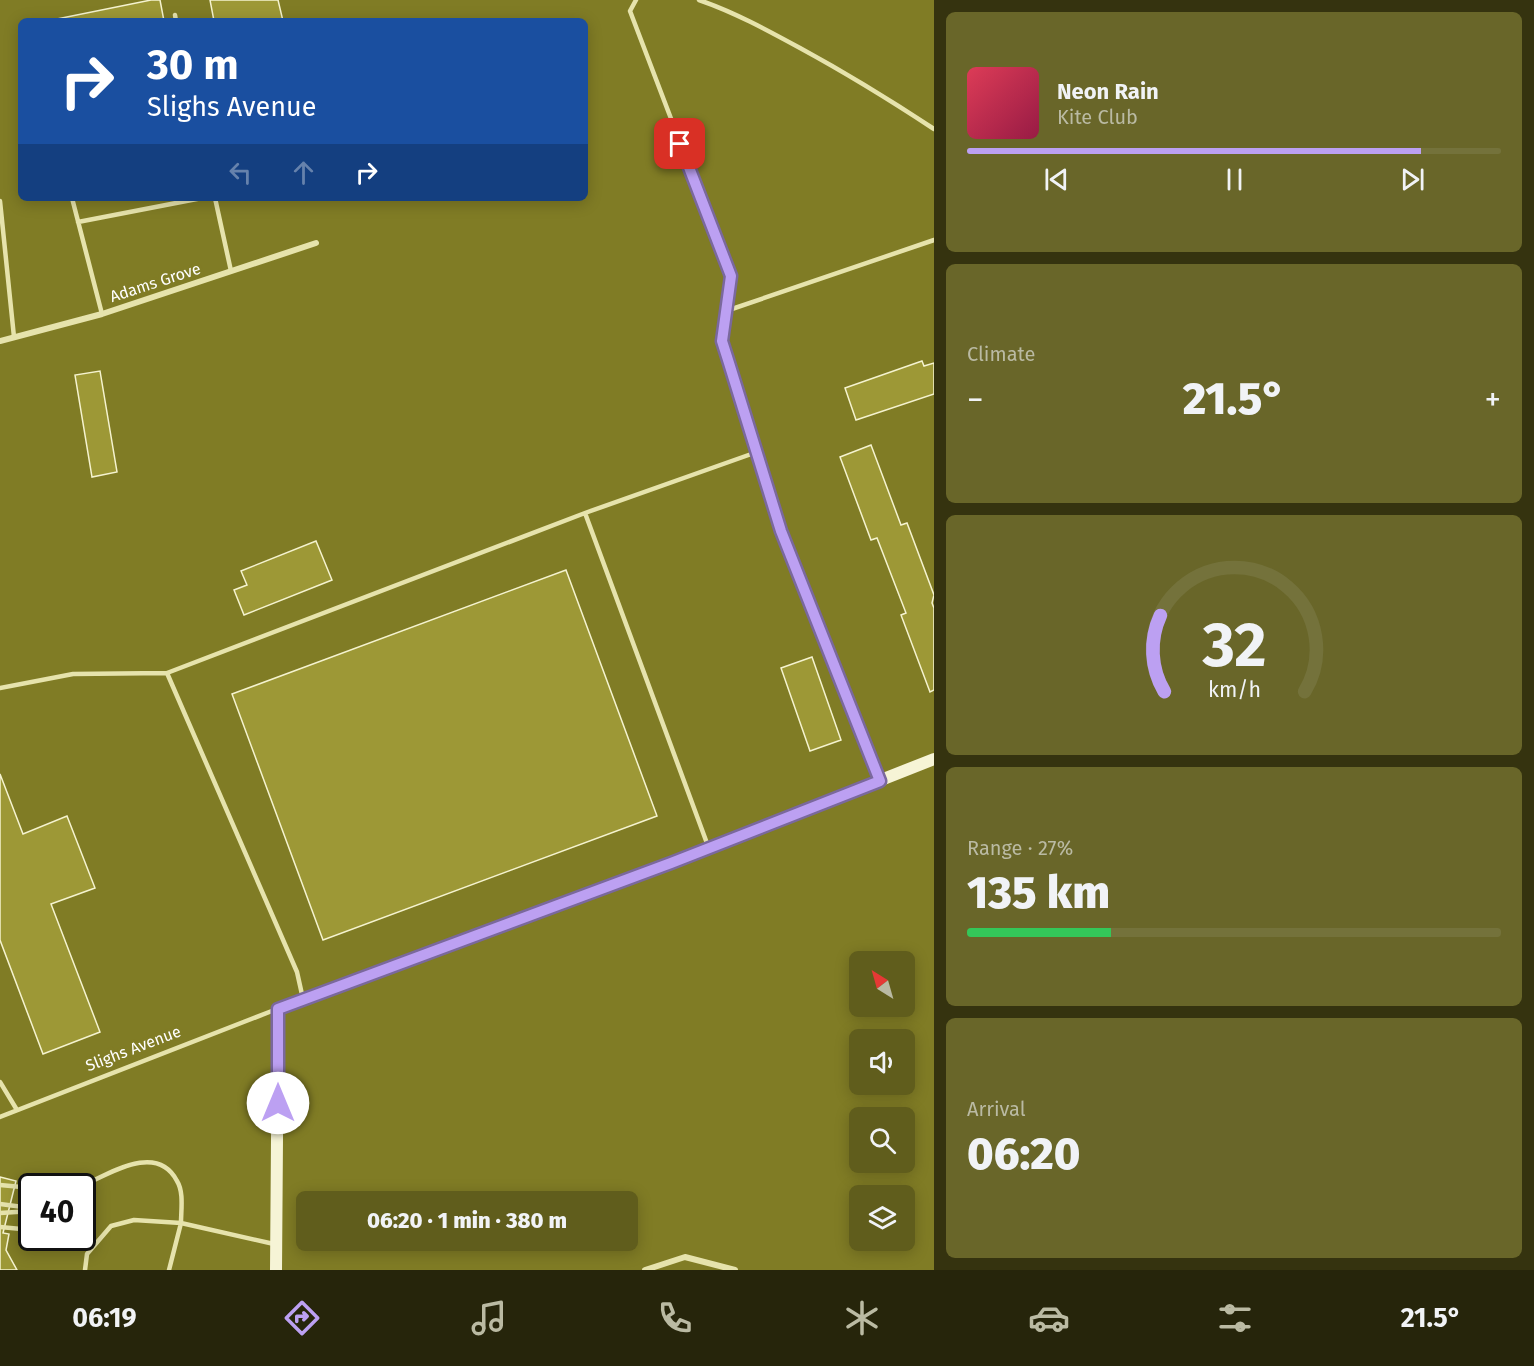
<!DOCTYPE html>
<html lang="en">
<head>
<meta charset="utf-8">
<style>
  body { margin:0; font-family:"Fira Sans",sans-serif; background:#696629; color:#f1f3f6; height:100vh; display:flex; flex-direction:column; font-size:22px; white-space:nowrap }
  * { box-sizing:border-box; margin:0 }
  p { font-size:20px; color:#babaa3 }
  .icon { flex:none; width:33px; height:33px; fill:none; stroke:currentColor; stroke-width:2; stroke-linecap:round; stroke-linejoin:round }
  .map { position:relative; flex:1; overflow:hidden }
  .sheet { display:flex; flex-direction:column; gap:12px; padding:12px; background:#35330f; width:600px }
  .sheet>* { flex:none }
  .guide { position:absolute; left:18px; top:18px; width:570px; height:183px; border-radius:9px; box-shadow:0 3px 15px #0003; background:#1a4fa0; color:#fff; overflow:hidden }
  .needle { width:39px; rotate:323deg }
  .fabs { position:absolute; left:849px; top:951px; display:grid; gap:12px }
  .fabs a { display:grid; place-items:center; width:66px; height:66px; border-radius:9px; background:#605d1c; box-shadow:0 3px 15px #0003; font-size:30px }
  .speed { position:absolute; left:18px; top:1173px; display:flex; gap:12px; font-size:30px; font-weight:700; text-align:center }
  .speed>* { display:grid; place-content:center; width:78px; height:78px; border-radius:50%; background:#605d1c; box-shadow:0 3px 15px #0003; line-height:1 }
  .speed .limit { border:3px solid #111; border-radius:9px; background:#fff; color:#111 }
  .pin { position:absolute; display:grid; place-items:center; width:51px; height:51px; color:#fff; margin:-26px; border-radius:12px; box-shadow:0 3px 9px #0006 }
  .me { position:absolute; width:66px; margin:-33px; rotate:0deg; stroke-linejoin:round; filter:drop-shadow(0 0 4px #0008) }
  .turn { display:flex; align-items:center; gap:21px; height:126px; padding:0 30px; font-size:27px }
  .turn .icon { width:78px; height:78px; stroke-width:2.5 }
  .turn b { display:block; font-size:42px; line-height:51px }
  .lanes { display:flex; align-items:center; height:57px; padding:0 30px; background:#0003; justify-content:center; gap:30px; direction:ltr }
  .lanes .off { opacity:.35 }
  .big { font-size:45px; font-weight:800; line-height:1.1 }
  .sheet .widget { flex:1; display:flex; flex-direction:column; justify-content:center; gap:9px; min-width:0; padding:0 21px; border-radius:9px; background:#696629 }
  .sheet .dial { align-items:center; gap:0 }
  .dial svg { height:156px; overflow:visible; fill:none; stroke:#74723b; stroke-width:7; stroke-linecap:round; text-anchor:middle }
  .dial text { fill:#f1f3f6; stroke:none }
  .song { display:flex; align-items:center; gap:18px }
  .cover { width:72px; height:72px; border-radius:9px; background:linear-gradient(135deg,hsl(350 70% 55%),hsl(340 70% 35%)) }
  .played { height:6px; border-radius:3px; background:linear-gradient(90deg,#bca0f2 85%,#74723b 85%) }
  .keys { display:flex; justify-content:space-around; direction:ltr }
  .heat { display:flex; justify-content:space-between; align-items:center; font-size:33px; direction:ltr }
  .charge { height:9px; border-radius:4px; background:linear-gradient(90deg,#34c759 27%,#74723b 0) }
  .trip { position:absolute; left:296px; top:1191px; width:342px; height:60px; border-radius:9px; background:#605d1c; box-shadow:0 3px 15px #0003; font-weight:800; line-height:60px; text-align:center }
  .tab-bar { display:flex; height:96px; justify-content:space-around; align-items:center; background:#26250b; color:#babaa3 }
  .tab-bar .icon { width:42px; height:42px }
  .tab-bar .on { color:#bca0f2 }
  .tab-bar b { font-size:27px; color:#f1f3f6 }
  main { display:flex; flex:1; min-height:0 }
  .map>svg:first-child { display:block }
  .building { fill:#9d9836; stroke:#f5f3cf; stroke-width:1.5 }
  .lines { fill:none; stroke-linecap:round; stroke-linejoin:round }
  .lane { stroke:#e6e3ac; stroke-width:4.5 }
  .street { stroke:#e6e3ac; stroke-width:6 }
  .secondary { stroke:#f6f4d6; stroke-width:12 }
  .route-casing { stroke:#7a689d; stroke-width:15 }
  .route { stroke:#bca0f2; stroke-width:10 }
  .labels { text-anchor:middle; stroke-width:6; stroke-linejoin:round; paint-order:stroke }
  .street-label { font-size:16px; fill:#fff; stroke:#807c25 }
</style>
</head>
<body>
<main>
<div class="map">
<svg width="934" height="1270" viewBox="0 0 934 1270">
  <rect width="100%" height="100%" fill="#807c25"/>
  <path class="building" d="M151,0H160L164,21H47Z
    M210,0H278L283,21H214Z
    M922,361L924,366L934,363V394L856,420L845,388Z
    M100,371L117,472L92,477L75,375Z
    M871,445L901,525L907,523L934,595L932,603L934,608V690L930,692L901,615L906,613L877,538L871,540L840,457Z
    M316,541L332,580L244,615L234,590L247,585L241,571Z
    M566,570L657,816L323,940L232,694Z
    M812,657L841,740L810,751L781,668Z
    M0,774L23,834L67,816L95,888L51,904L100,1032L43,1054L0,940Z
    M0,1177L16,1181L3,1233L9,1234L6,1250L17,1270H0Z"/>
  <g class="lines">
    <path class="lane" d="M636,0L630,11L731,276L722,341L781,531L879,778
      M699,0C734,12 767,30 800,48C846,73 890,100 934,129
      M175,15L176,21
      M72,198L102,314
      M215,198L231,271
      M0,201L14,337
      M78,222L202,198
      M726,311L934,240
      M585,513L757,452
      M0,688L73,674L167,673
      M303,999L297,972L167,673L585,513L708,846
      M0,1082L17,1110
      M0,1117L277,1009
      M0,1185L32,1188
      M82,1186C109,1174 157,1142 177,1181C184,1192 181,1210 181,1223L274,1244
      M0,1204L23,1207L32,1205
      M0,1213L32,1211
      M0,1227L32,1230
      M85,1270L87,1254L111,1226L134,1220L181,1223L169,1270"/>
    <path class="street" d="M0,341L102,314L316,243
      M645,1270L685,1257L735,1270"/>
    <path class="secondary" d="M276,1270L278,1009L671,863L934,759"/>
  </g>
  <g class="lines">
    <g class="route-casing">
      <path id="route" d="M278,1103V1009L671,863L880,781L781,531L729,363L722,341L731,276L680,144"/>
    </g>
    <use href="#route" class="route"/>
  </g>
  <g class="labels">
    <g class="street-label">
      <text transform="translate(155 282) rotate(-18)" y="6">Adams Grove</text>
      <text transform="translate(133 1048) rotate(-21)" y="6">Slighs Avenue</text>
    </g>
  </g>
</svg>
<div class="fabs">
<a><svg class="needle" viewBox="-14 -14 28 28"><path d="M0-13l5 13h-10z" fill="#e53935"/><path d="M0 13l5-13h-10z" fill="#babaa3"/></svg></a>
<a><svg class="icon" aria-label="sound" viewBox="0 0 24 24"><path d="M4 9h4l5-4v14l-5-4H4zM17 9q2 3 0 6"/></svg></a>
<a><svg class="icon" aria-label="search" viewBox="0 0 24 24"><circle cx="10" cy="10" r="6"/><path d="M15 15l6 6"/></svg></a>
<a><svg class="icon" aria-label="layers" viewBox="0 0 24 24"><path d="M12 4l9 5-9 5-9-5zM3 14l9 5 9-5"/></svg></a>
</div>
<div class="speed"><div class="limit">40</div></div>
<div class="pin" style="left:680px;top:144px;background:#d93025"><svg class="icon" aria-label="arrive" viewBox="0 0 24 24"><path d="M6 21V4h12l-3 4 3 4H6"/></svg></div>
<svg class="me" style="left:278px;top:1103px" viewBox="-20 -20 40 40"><circle r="19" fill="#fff"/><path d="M0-13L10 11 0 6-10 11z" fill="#bca0f2"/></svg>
<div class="trip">06:20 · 1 min · 380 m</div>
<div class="guide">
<div class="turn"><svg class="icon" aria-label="right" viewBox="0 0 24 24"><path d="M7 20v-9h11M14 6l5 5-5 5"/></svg><div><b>30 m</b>Slighs Avenue</div></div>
<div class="lanes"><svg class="icon off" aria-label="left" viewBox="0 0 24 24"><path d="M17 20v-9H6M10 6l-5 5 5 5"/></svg><svg class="icon off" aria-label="ahead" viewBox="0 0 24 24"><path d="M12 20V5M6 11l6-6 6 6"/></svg><svg class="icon" aria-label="right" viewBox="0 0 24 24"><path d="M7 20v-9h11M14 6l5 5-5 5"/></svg></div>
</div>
</div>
<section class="sheet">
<div class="widget">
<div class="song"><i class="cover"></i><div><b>Neon Rain</b><p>Kite Club</p></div></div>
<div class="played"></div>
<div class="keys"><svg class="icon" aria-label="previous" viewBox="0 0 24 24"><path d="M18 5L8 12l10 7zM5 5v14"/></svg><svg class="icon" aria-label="pause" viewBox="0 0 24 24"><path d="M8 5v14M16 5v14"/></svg><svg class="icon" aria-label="next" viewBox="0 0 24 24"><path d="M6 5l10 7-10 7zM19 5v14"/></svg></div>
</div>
<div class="widget"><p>Climate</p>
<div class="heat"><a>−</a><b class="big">21.5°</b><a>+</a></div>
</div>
<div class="widget dial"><svg viewBox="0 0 100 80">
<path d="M14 69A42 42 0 1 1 86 69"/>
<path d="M14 69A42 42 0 0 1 12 30" stroke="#bca0f2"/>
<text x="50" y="56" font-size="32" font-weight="700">32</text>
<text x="50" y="72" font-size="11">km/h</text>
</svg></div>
<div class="widget"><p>Range · 27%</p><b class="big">135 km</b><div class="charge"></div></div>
<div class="widget"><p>Arrival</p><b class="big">06:20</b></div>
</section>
</main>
<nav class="tab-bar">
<b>06:19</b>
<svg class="icon on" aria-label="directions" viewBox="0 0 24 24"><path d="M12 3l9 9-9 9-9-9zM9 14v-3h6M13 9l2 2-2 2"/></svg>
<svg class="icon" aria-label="music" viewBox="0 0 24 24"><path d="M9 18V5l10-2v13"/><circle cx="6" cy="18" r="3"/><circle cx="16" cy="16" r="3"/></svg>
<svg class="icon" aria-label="phone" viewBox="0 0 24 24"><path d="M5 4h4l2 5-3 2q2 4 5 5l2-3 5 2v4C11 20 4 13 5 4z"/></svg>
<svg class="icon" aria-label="climate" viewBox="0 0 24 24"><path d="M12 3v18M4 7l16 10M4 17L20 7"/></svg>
<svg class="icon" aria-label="car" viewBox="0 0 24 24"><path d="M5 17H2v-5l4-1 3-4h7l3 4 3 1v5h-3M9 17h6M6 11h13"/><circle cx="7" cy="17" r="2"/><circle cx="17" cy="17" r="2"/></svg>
<svg class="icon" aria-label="filters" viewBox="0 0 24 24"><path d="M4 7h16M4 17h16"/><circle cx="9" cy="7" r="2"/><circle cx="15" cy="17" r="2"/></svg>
<b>21.5°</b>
</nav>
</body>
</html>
